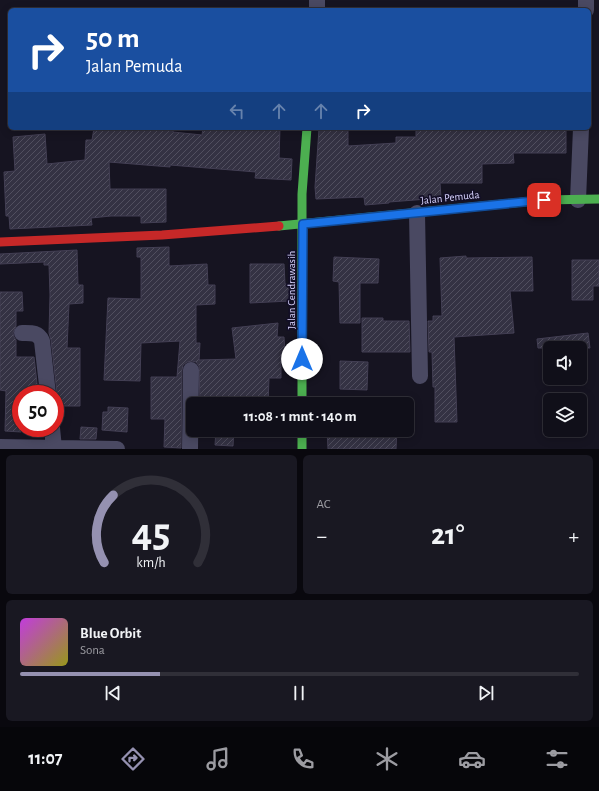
<!DOCTYPE html>
<html lang="id">
<head>
<meta charset="utf-8">
<style>
  body { margin:0; font-family:"Alegreya Sans",sans-serif; background:#191822; color:#f1f3f6; height:100vh; display:flex; flex-direction:column; font-size:15px; white-space:nowrap }
  * { box-sizing:border-box; margin:0 }
  p { font-size:13px; color:#9c9ca2 }
  .icon { flex:none; width:22px; height:22px; fill:none; stroke:currentColor; stroke-width:2; stroke-linecap:round; stroke-linejoin:round }
  .map { position:relative; height:449px; overflow:hidden }
  .drawer { display:flex; flex-direction:column; gap:6px; padding:6px; background:#09080e; flex:1 }
  .drawer>* { flex:none }
  .top-card { position:absolute; left:8px; top:8px; width:583px; height:122px; border-radius:6px; box-shadow:0 2px 10px #0003,0 0 0 1px #302f38; background:#1a4fa0; color:#fff; overflow:hidden }
  .controls { position:absolute; left:543px; top:341px; display:grid; gap:8px }
  .controls a { display:grid; place-items:center; width:44px; height:44px; border-radius:6px; background:#100f19; box-shadow:0 2px 10px #0003,0 0 0 1px #302f38; font-size:20px }
  .speed { position:absolute; left:12px; top:385px; display:flex; gap:8px; font-size:20px; font-weight:700; text-align:center }
  .speed>* { display:grid; place-content:center; width:52px; height:52px; border-radius:50%; background:#100f19; box-shadow:0 2px 10px #0003,0 0 0 1px #302f38; line-height:1 }
  .speed .limit { border:6px solid #d22; background:#fff; color:#111 }
  .pin { position:absolute; display:grid; place-items:center; width:34px; height:34px; color:#fff; margin:-17px; border-radius:8px; box-shadow:0 2px 6px #0006 }
  .me { position:absolute; width:44px; margin:-22px; rotate:0deg; stroke-linejoin:round; filter:drop-shadow(0 0 3px #0008) }
  .turn { display:flex; align-items:center; gap:14px; height:84px; padding:0 12px; font-size:18px }
  .turn .icon { width:52px; height:52px; stroke-width:2.5 }
  .turn b { display:block; font-size:28px; line-height:34px }
  .lanes { display:flex; align-items:center; height:38px; padding:0 12px; background:#0003; justify-content:center; gap:20px; direction:ltr }
  .lanes .off { opacity:.35 }
  .big { font-size:30px; font-weight:600; line-height:1.1 }
  .drawer .tile { flex:1; display:flex; flex-direction:column; justify-content:center; gap:6px; min-width:0; padding:0 14px; border-radius:6px; background:#191822 }
  .drawer .dial { align-items:center; gap:0 }
  .dial svg { height:104px; overflow:visible; fill:none; stroke:#302f38; stroke-width:7; stroke-linecap:round; text-anchor:middle }
  .dial text { fill:#f1f3f6; stroke:none }
  .song { display:flex; align-items:center; gap:12px }
  .cover { width:48px; height:48px; border-radius:6px; background:linear-gradient(135deg,hsl(290 70% 55%),hsl(60 70% 35%)) }
  .played { height:4px; border-radius:2px; background:linear-gradient(90deg,#9591b1 25%,#302f38 25%) }
  .keys { display:flex; justify-content:space-around; direction:ltr }
  .heat { display:flex; justify-content:space-between; align-items:center; font-size:22px; direction:ltr }
  .drawer .tiles { flex:1; display:grid; gap:6px; grid-template-columns:1fr 1fr }
  .tile:last-child { grid-column:span 2 }
  .trip { position:absolute; left:186px; top:397px; width:228px; height:40px; border-radius:6px; background:#100f19; box-shadow:0 2px 10px #0003,0 0 0 1px #302f38; font-weight:600; line-height:40px; text-align:center }
  .tabs { display:flex; height:64px; justify-content:space-around; align-items:center; background:#06060a; color:#9c9ca2 }
  .tabs .icon { width:28px; height:28px }
  .tabs .selected { color:#9591b1 }
  .tabs b { font-size:18px; color:#f1f3f6 }
  .map>svg:first-child { display:block }
  .building { fill:url(#building-hatch); stroke:#433f54 }
  .lines { fill:none; stroke-linecap:round; stroke-linejoin:round }
  .street { stroke:#4a4962; stroke-width:16 }
  .fast { stroke:#4caf50; stroke-width:9 }
  .jam { stroke:#c62828; stroke-width:9 }
  .route-casing { stroke:#114b97; stroke-width:10 }
  .route { stroke:#1a73e8; stroke-width:7 }
  .labels { text-anchor:middle; stroke-width:3.5; stroke-linejoin:round; paint-order:stroke }
  .street-label { font-size:11px; fill:#d9d4ff; stroke:#130f26 }
</style>
</head>
<body>
<div class="map">
<svg width="599" height="449" viewBox="0 0 599 449">
  <defs>
    <pattern id="building-hatch" width="6" height="6" patternUnits="userSpaceOnUse"><rect width="6" height="6" fill="#343243"/><path d="M-1 1l2-2M0 6l6-6M5 7l2-2" fill="none" stroke="#514f5f"/></pattern>
  </defs>
  <rect width="100%" height="100%" fill="#161421"/>
  <path class="building" d="M94,128H173V132L202,135L203,128H280L279,158L292,159L291,180L255,178L256,172L170,165V167L109,162L110,189H166V222L141,223V216H111L91,218L92,225L10,229L9,216H6L4,172L15,171L13,137L45,134L47,164L85,160L86,140H92Z
    M416,128H566V153H513L514,163L482,164V183H440L441,198L389,202V203L365,205L364,197L316,199L315,187L319,129L348,130V146L396,143V137H416Z
    M169,247V266L207,264L208,285H215V304L196,305V343H200L199,360L236,359L232,328L278,323L277,337H284L285,353L281,354V378H269L268,404L200,403L199,366L196,362L192,361L187,362L183,365L182,370L181,448L164,447L165,419H151V377H177L180,341L141,343L140,381L104,380L108,298L141,299V257H137V248Z
    M77,250L78,285H83V303L69,304L67,348H80V406H56L57,393L51,340L49,333L50,295L49,265H44V262L0,264V254Z
    M466,256V258L532,257L533,291H510L514,333L454,337L457,422H435V387H433L432,352H429L428,321H433V316H442L440,258Z
    M334,257L379,259L378,283H360V323H340L339,282L333,281Z
    M572,260H599V286H593V300H572Z
    M250,264H284L285,284H290V301L250,303Z
    M0,292H22L23,311H16V326L13,333L14,337L16,340V357H34L38,392H21V432L5,431L6,391L0,390Z
    M362,318H383V321H409L410,352H362Z
    M588,333L590,348H538L537,339Z
    M340,361L368,362L367,390L340,389Z
    M108,407L128,408L127,432L102,430L103,412H108Z
    M81,427L97,428L96,439H80Z
    M216,430H234L233,446L215,445Z
    M327,430H397L396,449H328Z"/>
  <g class="lines">
    <path class="street" d="M317,10V0
      M586,10V0
      M578,200L581,128
      M417,213L420,376
      M22,333C31,333 38,332 42,341L48,394
      M52,428L54,448
      M0,447L117,449
      M190,449L191,370"/>
    <path class="fast" d="M279,226L544,200L599,199
      M302,404V194L307,128
      M302,430V449"/>
    <path class="jam" d="M0,242L162,235L279,226"/>
  </g>
  <g class="lines">
    <g class="route-casing">
      <path id="route" d="M302,359L303,224L544,200"/>
    </g>
    <use href="#route" class="route"/>
  </g>
  <g class="labels">
    <g class="street-label">
      <text transform="translate(450 197) rotate(-6)" y="4">Jalan Pemuda</text>
      <text transform="translate(291 290) rotate(-90)" y="4">Jalan Cendrawasih</text>
    </g>
  </g>
</svg>
<div class="controls">
<a><svg class="icon" aria-label="sound" viewBox="0 0 24 24"><path d="M4 9h4l5-4v14l-5-4H4zM17 9q2 3 0 6"/></svg></a>
<a><svg class="icon" aria-label="layers" viewBox="0 0 24 24"><path d="M12 4l9 5-9 5-9-5zM3 14l9 5 9-5"/></svg></a>
</div>
<div class="speed"><div class="limit">50</div></div>
<div class="pin" style="left:544px;top:200px;background:#d93025"><svg class="icon" aria-label="arrive" viewBox="0 0 24 24"><path d="M6 21V4h12l-3 4 3 4H6"/></svg></div>
<svg class="me" style="left:302px;top:359px" viewBox="-20 -20 40 40"><circle r="19" fill="#fff"/><path d="M0-13L10 11 0 6-10 11z" fill="#1a73e8"/></svg>
<div class="trip">11:08 · 1 mnt · 140 m</div>
<div class="top-card">
<div class="turn"><svg class="icon" aria-label="right" viewBox="0 0 24 24"><path d="M7 20v-9h11M14 6l5 5-5 5"/></svg><div><b>50 m</b>Jalan Pemuda</div></div>
<div class="lanes"><svg class="icon off" aria-label="left" viewBox="0 0 24 24"><path d="M17 20v-9H6M10 6l-5 5 5 5"/></svg><svg class="icon off" aria-label="ahead" viewBox="0 0 24 24"><path d="M12 20V5M6 11l6-6 6 6"/></svg><svg class="icon off" aria-label="ahead" viewBox="0 0 24 24"><path d="M12 20V5M6 11l6-6 6 6"/></svg><svg class="icon" aria-label="right" viewBox="0 0 24 24"><path d="M7 20v-9h11M14 6l5 5-5 5"/></svg></div>
</div>
</div>
<section class="drawer">
<div class="tiles">
<div class="tile dial"><svg viewBox="0 0 100 80">
<path d="M14 69A42 42 0 1 1 86 69"/>
<path d="M14 69A42 42 0 0 1 21 17" stroke="#9591b1"/>
<text x="50" y="56" font-size="32" font-weight="700">45</text>
<text x="50" y="72" font-size="11">km/h</text>
</svg></div>
<div class="tile"><p>AC</p>
<div class="heat"><a>−</a><b class="big">21°</b><a>+</a></div>
</div>
<div class="tile">
<div class="song"><i class="cover"></i><div><b>Blue Orbit</b><p>Sona</p></div></div>
<div class="played"></div>
<div class="keys"><svg class="icon" aria-label="previous" viewBox="0 0 24 24"><path d="M18 5L8 12l10 7zM5 5v14"/></svg><svg class="icon" aria-label="pause" viewBox="0 0 24 24"><path d="M8 5v14M16 5v14"/></svg><svg class="icon" aria-label="next" viewBox="0 0 24 24"><path d="M6 5l10 7-10 7zM19 5v14"/></svg></div>
</div>
</div>
</section>
<nav class="tabs">
<b>11:07</b>
<svg class="icon selected" aria-label="directions" viewBox="0 0 24 24"><path d="M12 3l9 9-9 9-9-9zM9 14v-3h6M13 9l2 2-2 2"/></svg>
<svg class="icon" aria-label="music" viewBox="0 0 24 24"><path d="M9 18V5l10-2v13"/><circle cx="6" cy="18" r="3"/><circle cx="16" cy="16" r="3"/></svg>
<svg class="icon" aria-label="phone" viewBox="0 0 24 24"><path d="M5 4h4l2 5-3 2q2 4 5 5l2-3 5 2v4C11 20 4 13 5 4z"/></svg>
<svg class="icon" aria-label="climate" viewBox="0 0 24 24"><path d="M12 3v18M4 7l16 10M4 17L20 7"/></svg>
<svg class="icon" aria-label="car" viewBox="0 0 24 24"><path d="M5 17H2v-5l4-1 3-4h7l3 4 3 1v5h-3M9 17h6M6 11h13"/><circle cx="7" cy="17" r="2"/><circle cx="17" cy="17" r="2"/></svg>
<svg class="icon" aria-label="filters" viewBox="0 0 24 24"><path d="M4 7h16M4 17h16"/><circle cx="9" cy="7" r="2"/><circle cx="15" cy="17" r="2"/></svg>
</nav>
</body>
</html>
